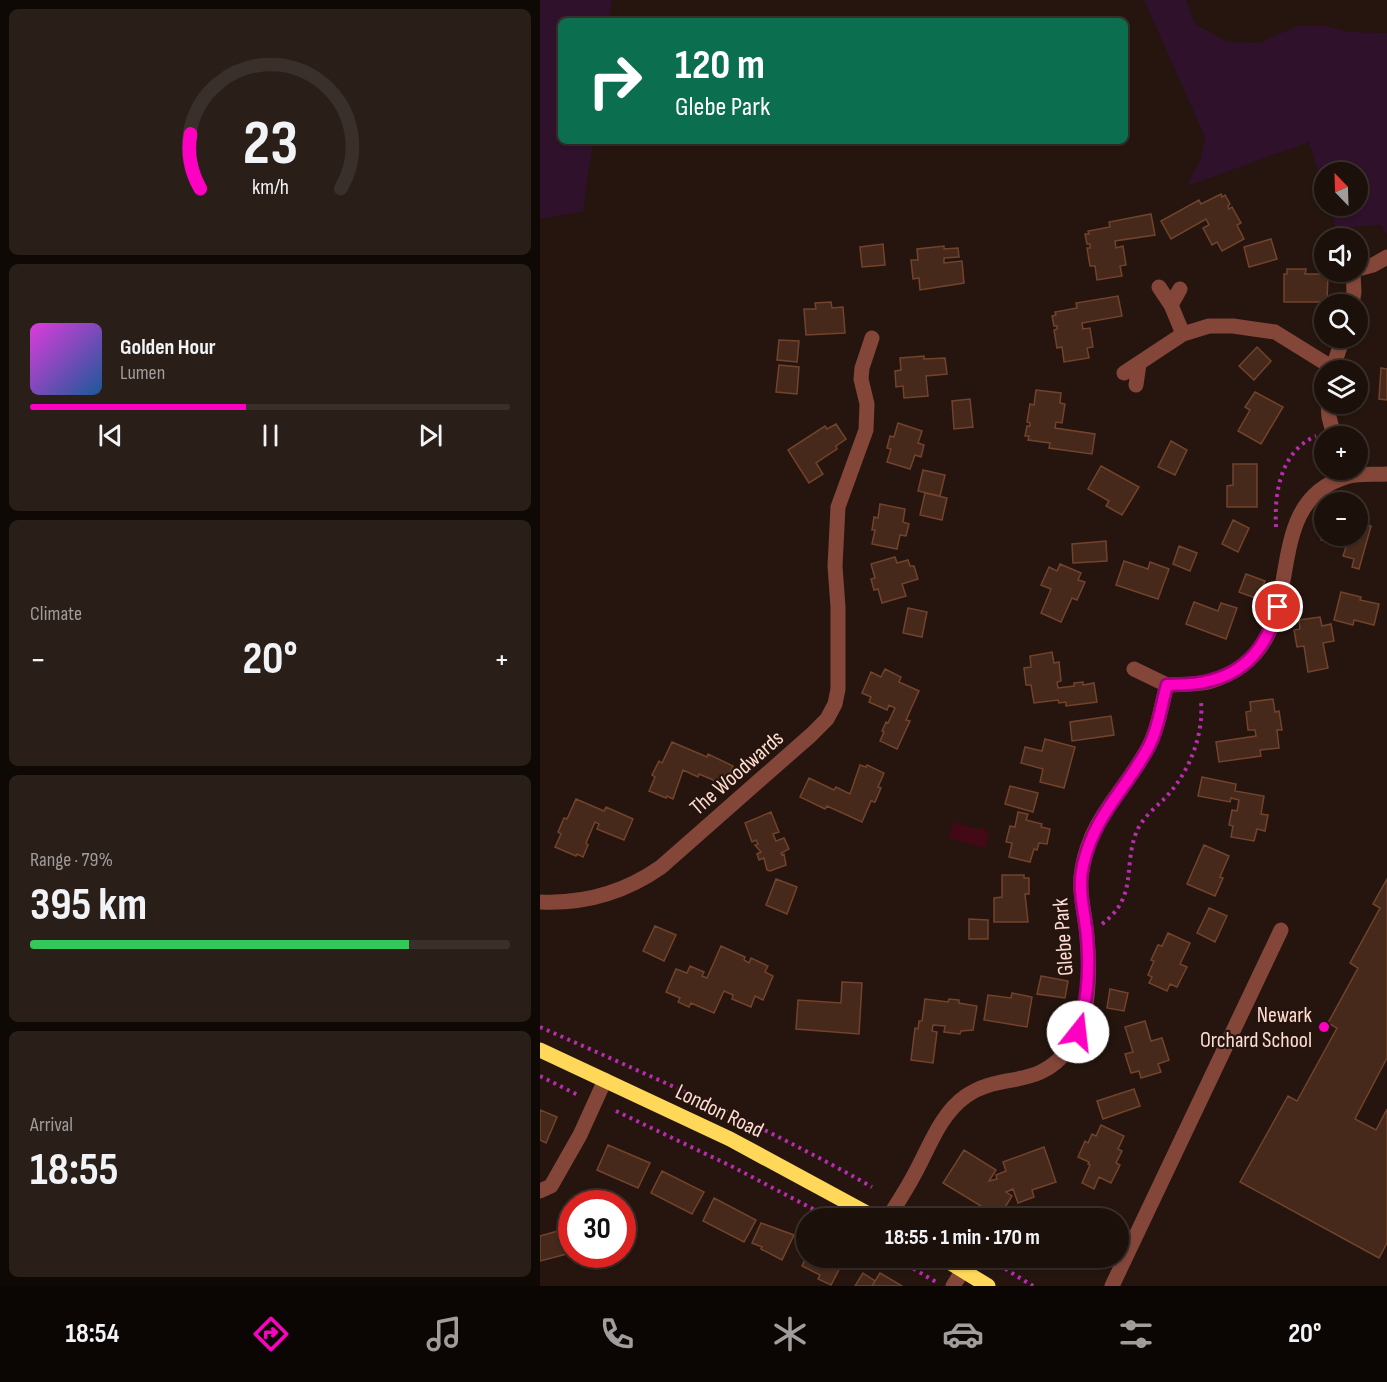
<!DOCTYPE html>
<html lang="en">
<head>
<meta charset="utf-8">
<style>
  body { margin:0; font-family:"Sofia Sans Condensed",sans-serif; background:#291e18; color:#f1f3f6; height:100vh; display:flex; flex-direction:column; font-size:22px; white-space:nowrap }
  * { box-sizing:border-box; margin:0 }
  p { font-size:20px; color:#a09d9c }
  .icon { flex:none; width:33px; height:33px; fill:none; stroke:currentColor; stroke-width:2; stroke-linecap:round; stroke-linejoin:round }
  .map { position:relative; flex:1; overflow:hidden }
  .details { display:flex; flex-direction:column; gap:9px; padding:9px; background:#0f0906; width:540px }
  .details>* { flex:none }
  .banner { position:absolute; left:18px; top:18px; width:570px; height:126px; border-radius:9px; box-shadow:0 2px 4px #0004,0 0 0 2px #3a302b; background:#0b6e4f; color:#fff; overflow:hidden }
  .needle { width:39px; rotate:337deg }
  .controls { position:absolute; left:774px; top:162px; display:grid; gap:12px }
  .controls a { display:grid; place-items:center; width:54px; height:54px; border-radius:50%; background:#1c100a; box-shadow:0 2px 4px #0004,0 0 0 2px #3a302b; font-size:30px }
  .speed { position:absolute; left:18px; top:1190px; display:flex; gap:12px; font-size:30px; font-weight:700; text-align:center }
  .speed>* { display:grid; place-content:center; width:78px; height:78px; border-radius:50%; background:#1c100a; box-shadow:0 2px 4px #0004,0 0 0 2px #3a302b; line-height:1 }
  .speed .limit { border:9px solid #d22; background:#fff; color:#111 }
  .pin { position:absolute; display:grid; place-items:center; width:51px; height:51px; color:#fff; margin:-26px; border:3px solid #fff; border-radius:50%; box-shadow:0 2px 6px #0007 }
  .me { position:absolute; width:66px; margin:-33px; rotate:16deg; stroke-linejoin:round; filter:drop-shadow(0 0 4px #0008) }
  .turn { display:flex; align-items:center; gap:21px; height:126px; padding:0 18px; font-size:27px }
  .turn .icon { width:78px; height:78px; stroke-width:2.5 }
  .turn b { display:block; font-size:42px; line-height:51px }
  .big { font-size:45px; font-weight:700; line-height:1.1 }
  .details .card { flex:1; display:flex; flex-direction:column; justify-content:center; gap:9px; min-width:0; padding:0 21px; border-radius:9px; background:#291e18 }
  .details .dial { align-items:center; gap:0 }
  .dial svg { height:156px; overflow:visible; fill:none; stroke:#3a302b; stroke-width:7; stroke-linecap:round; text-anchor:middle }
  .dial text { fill:#f1f3f6; stroke:none }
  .song { display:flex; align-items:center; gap:18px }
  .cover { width:72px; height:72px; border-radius:9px; background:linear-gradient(135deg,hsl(300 70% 55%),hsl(210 70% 35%)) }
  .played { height:6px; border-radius:3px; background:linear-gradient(90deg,#fd00c1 45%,#3a302b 45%) }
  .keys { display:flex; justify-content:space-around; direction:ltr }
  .heat { display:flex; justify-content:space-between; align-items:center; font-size:33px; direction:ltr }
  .charge { height:9px; border-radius:4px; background:linear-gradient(90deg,#34c759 79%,#3a302b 0) }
  .trip { position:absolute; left:256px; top:1208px; width:333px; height:60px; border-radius:30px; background:#1c100a; box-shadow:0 2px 4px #0004,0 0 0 2px #3a302b; font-weight:700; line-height:60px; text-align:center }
  .tab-bar { display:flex; height:96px; justify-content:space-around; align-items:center; background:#0b0604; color:#a09d9c }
  .tab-bar .icon { width:42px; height:42px }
  .tab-bar .current { color:#fd00c1 }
  .tab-bar b { font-size:27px; color:#f1f3f6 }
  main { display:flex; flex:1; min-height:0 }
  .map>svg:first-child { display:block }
  .green { fill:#2f112c }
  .water { fill:#430916 }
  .building { fill:#46291a; stroke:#72432c; stroke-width:1.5 }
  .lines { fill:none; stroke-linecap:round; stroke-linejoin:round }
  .path { stroke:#b72dad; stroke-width:4; stroke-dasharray:3 4.5; stroke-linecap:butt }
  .minor { stroke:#844639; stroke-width:15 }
  .major { stroke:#ffd859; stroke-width:15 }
  .route-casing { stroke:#a4007d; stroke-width:15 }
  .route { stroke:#fd00c1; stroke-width:10 }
  .poi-dot { fill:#fd00c1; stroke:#25150e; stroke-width:2 }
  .labels { text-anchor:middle; stroke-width:4.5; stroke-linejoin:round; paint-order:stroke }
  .street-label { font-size:22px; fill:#ffddd2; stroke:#25150e }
  .poi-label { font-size:22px; fill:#ffddd2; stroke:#25150e; text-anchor:end }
</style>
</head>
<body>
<main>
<section class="details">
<div class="card dial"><svg viewBox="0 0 100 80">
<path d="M14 69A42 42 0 1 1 86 69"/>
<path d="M14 69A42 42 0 0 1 9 41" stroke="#fd00c1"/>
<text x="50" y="56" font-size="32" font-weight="700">23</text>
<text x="50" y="72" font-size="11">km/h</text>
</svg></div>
<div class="card">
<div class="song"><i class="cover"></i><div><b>Golden Hour</b><p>Lumen</p></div></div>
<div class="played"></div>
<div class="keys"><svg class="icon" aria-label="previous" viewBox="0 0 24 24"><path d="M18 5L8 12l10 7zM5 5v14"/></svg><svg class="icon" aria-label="pause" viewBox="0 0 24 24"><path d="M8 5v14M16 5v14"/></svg><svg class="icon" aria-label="next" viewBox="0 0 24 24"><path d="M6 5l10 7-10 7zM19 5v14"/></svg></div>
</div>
<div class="card"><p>Climate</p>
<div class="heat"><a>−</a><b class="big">20°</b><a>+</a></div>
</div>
<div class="card"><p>Range · 79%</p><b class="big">395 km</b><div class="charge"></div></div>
<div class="card"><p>Arrival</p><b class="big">18:55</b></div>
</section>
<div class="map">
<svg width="847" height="1286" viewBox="0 0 847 1286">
  <rect width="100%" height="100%" fill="#25150e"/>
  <path class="green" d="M0,0H72L69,21H21V141H53L43,211L0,219Z
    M604,0H646L655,24L688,42L719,43L757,26H787L808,32L847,33V235L841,225L796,228L789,206H818V172H784V192L769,142L647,186L661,158L665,137Z"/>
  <path class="water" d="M414,822L437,829L444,827L446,832L449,833L445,848L409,838Z"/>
  <path class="building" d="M681,194L682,197L685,195L690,204L688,206L689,209L692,207L701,223L697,225L704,239L682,251L677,242L672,245L663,228L669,225L666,219L631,239L621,221L659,200L661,204Z
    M611,214L615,235L575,241L576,248L583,246L586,265L580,266L582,276L557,280L555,266H550L547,248H550V244H547L545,234H549L548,231L570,227L569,222Z
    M731,239L737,259L709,267L704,247Z
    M343,244L345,265L322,267L320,247Z
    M404,246V249L418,248L419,257L404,258V263L422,261L424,283L380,290L379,278L373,279L371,260H378L377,249Z
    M747,269H766L765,274H788L787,302H744V274H747Z
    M578,296L582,316L542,323L543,329L550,328L553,347L547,348L549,358L524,362L522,347L517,348L514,330L517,329V326H514L512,316L516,315L515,312L537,308L536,303Z
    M291,302L292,308L303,307L305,333L266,335L264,309H276L275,303Z
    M239,340L259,341L257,362L237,360Z
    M717,347L731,361L714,380L699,366Z
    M384,356V359L405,358L407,374L386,376L388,396L364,398L363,386L356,387L355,371L361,370L360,358Z
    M239,365L259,367L257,394L236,392Z
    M841,368L847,369V400L839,399Z
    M496,390L521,393L520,403L525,404L522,423L516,422L515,428L555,434L552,454L509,448L510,443L488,440L489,436H485L487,426H490V423L487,422L490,404L494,405Z
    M715,392L743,407L721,444L698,431L710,410L705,407Z
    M430,399L433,427L414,429L412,401Z
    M358,423L382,431L378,443L384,445L381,457L375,455L370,469L347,462L351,449L347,448L350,436L354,437Z
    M296,424L306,439L296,446L297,449L276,463L283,474L269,483L248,450L285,426L287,429Z
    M631,441L647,450L635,475L618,467Z
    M693,464H717V507H687V486L693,485Z
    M561,466L599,487L582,515L566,506L569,501L548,489Z
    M383,470L405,475L400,496L378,491Z
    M385,493L407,498L402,520L380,515Z
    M340,504L365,509L363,522L369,524L366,536L360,535L357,549L332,544L335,530H332L334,517L338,518Z
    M693,520L709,528L698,552L682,544Z
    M818,523L831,526L819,569L812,567L814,559L803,556L806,547L781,540L784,527V536H818Z
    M566,541L567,561L533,563L532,544Z
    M639,546L657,553L650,571L633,564Z
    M355,557L357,563L368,560L370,566H374L378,579L362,584L366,596L342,603L338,589L334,590L331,579L335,578L331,564Z
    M584,561L608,569L610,562L629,569L618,599L576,585Z
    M520,564L541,573L538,580L545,582L537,600L532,598L521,622L501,613L511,589L501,585L509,567L517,571Z
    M706,574L725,581L718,599L699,592Z
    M801,592L821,597L820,600L839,604L834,625L814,620L813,625L794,620Z
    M654,602L678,611L681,603L697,608L686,639L646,624Z
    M368,608L387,612L382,637L363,633Z
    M780,617L782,626L791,624L794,641L783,643L788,668L768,672L764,646L757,647L754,630L760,629L759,620Z
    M512,652L514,663L519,662L521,681L517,682L518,688L534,686V683L543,682V685L554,683L557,702L526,706V702L519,703L518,700L494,703L491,685H486L484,668L491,667L490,656Z
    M345,669L361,677L359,682L379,691L366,720L370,721L357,749L340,741L344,732L342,731L346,722L348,723L355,708L349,705L347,710L329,702L331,697L322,693L331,672L341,677Z
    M733,699L735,712L739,711L742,730H737L739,748L720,750L721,756L679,762L676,742L716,736L715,730H708L706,712L711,711L710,702Z
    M571,716L574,735L532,741L530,722Z
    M505,739L535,747L524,788L500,782L503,769L481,763L485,747L502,751Z
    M132,742L167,757L168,754L193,766L185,785L159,774L158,777L143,770L133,799L127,796L126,798L109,791L115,777L112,775L119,761L122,763Z
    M320,765L326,767L327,765L344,773L338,787L341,788L335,802L331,801L322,822L287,806L285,809L260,797L269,778L294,790L296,787L310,794Z
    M662,777L696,784L695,791L724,796L721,814L728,815L725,831L717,829L714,841L691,837L693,826L689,825L692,810L697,811L699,800L691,798L690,802L658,796Z
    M470,786L498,793L493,812L465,804Z
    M36,799L64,811L66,807L93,819L84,840L57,829L59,824L55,822L46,843L48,845L43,857L37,854L36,856L15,847L21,834L18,832L24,818L27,819Z
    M231,812L239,832L233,834L236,841L244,838L249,849L241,853L242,855L244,854L246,865L230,871L227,870L224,858L219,860L217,854L221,852L215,845L218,844L216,840L212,842L205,823Z
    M478,812L488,814L486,820L502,824L501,827L510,829L507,844L499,843L497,850L494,849L490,862L469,857L472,843L466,842L470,826L475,827Z
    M664,845L689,856L680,877L683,878L675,896L647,884Z
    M462,875H484V878H489V894H485L488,922H454V898L462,897Z
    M236,879L257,887L247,914L226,905Z
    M847,879V1058L815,1119L836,1130L847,1109V1243L839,1258L700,1182L748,1096L757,1101L797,1028L788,1023L818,968L810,963L840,908L833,904Z
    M669,908L687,916L675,942L657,933Z
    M429,919L448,920V939H429Z
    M115,926L136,935L124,961L103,951Z
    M628,933L650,943L640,964L647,967L637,987L630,984L627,991L609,983L612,977L608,975L614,961L611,960L618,945L622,946Z
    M181,946L205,957L204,960L209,963L211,958L228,966L225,972L233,976L223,1000L215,996L211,1007L192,999L193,995L184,991L174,1013L151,1003L149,1007L138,1002L140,998L126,992L136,969L147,973L150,966L164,972L162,976L167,978Z
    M501,976L528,981L525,998L497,994Z
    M302,982L322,983L319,1034L256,1029L258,1000L301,1003Z
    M570,989L588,993L584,1011L567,1008Z
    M472,993L492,997L487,1027L444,1020L448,995L471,998Z
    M385,999L408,1002L409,999L419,1000V1003L437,1006L433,1030L421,1031L420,1034L404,1032L405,1026L393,1025L392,1031L397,1032L393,1063L371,1060L375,1028L378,1029L379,1021H382Z
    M605,1021L611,1041L622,1038L629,1060L618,1064L621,1072L601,1078L599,1071L591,1073L585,1054L593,1052L585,1027Z
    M594,1089L600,1106L563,1119L557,1101Z
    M0,1110L17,1117L6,1143L0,1140Z
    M561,1125L584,1136L578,1149L582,1151L576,1163L580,1165L571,1183L559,1177L554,1189L542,1183L550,1165L548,1164L549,1162L538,1157L545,1141L548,1143L552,1134L556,1136Z
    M68,1145L110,1163L98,1188L57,1170Z
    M504,1147L516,1182L492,1190L494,1197L478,1203L473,1189L466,1192L472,1196L459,1217L403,1183L424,1150L456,1170L449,1181L457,1179L456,1175L466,1171L463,1162Z
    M122,1171L164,1192L152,1214L111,1193Z
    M174,1198L216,1220L204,1242L163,1221Z
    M221,1223L254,1235L242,1260L221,1249L222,1247L212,1243Z
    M25,1229L31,1253L0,1261V1236Z
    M267,1255V1257H288L302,1264L291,1285L278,1279L280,1275L262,1266Z
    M323,1273L335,1281L332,1286H315Z
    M340,1273L362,1286H332Z"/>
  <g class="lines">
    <path class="path" d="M736,527C734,492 741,451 776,436
      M562,924C598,897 583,868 596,833C601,819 615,808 625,798C649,773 664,735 661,701
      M0,1027C111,1076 227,1127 332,1187
      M0,1076L38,1095
      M76,1111L193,1167L290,1218
      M384,1218H385
      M354,1257L396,1282
      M446,1257L493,1286"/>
    <path class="minor" d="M818,269L833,265L847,257
      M619,287L631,305L643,334
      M812,304L814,292L813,272
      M631,305L640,289
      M792,370L803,338
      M584,373L643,334L669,326H693L735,332L793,368
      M596,385L599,364
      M788,404L789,417L794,436
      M594,669L627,685
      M0,902C45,904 84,893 121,867L271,735L287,719L295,704L298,689V607L295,566L298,507L326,430L327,404L321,379L322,368L332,338
      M0,1191L11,1186L40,1135L65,1080
      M348,1218C357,1204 366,1190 374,1175C389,1148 400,1114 426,1096C462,1071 498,1091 530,1047C551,1018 550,970 547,936C545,913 538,892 542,869C551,816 586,790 609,746C619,727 621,705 627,685C640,684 655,685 668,682C784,650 707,507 806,477C818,473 834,475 847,474
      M413,1286L423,1270
      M572,1286L741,930"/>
    <path class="major" d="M0,1050L190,1139L336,1218
      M401,1257L448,1286"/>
  </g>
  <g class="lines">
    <g class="route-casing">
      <path id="route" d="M538,1032C548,1000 550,970 547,937C545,912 537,890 543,865C555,813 586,790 609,746C619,727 621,705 627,685C639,684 652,685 664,682C706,674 727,646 738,607"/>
    </g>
    <use href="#route" class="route"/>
  </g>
  <circle class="poi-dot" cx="784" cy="1027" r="6"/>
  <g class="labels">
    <g class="street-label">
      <text transform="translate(196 772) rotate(-41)" y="8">The Woodwards</text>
      <text transform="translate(522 937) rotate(-94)" y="8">Glebe Park</text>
      <text transform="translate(180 1110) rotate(26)" y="8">London Road</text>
    </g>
    <g class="poi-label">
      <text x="772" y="1022">Newark<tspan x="772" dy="25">Orchard School</tspan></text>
    </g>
  </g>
</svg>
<div class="controls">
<a><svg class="needle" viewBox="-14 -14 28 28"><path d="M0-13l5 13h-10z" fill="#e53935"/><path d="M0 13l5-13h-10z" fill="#a09d9c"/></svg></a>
<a><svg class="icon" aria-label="sound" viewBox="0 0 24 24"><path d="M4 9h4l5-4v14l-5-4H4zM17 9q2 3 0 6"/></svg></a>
<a><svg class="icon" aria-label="search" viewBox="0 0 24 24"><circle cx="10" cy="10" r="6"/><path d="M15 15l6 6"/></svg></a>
<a><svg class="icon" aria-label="layers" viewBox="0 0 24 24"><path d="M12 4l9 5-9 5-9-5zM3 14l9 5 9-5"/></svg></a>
<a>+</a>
<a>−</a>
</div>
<div class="speed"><div class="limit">30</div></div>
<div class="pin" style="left:738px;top:607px;background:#d93025"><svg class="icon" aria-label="arrive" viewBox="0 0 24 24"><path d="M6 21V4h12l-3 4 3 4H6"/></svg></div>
<svg class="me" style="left:538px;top:1032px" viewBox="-20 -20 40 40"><circle r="19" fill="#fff"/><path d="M0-13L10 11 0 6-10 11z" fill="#fd00c1"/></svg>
<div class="trip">18:55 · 1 min · 170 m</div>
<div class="banner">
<div class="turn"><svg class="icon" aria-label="right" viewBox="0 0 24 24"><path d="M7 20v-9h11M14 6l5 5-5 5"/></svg><div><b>120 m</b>Glebe Park</div></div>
</div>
</div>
</main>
<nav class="tab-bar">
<b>18:54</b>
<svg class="icon current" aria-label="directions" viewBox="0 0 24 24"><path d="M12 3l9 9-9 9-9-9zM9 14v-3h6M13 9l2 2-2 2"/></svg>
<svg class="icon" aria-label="music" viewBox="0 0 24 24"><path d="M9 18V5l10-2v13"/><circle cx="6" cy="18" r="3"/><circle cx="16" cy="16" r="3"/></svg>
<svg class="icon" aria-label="phone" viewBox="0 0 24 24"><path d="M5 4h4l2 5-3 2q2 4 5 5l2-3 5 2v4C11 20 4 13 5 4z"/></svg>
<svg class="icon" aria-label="climate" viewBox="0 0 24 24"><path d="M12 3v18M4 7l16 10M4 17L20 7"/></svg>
<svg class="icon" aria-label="car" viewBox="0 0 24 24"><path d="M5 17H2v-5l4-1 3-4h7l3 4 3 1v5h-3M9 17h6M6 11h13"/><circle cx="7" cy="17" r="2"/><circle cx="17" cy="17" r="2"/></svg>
<svg class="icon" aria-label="filters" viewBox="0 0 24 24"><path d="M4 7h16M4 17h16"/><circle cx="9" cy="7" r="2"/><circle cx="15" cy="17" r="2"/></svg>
<b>20°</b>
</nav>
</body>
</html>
